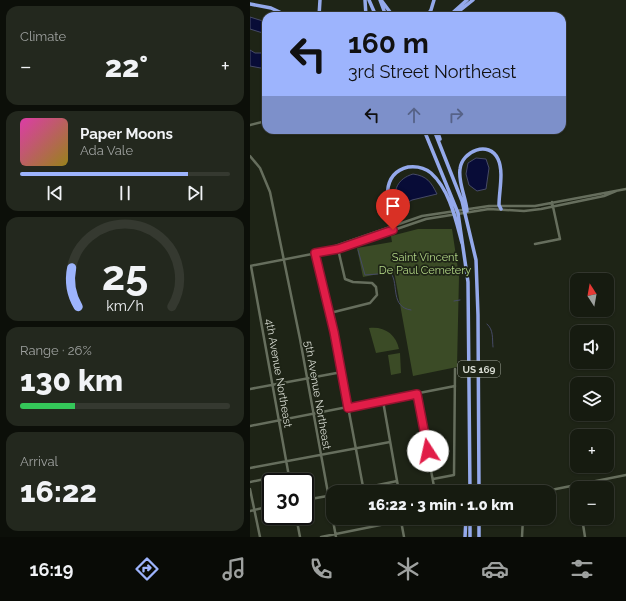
<!DOCTYPE html>
<html lang="en">
<head>
<meta charset="utf-8">
<style>
  body { margin:0; font-family:Raleway,sans-serif; background:#23281e; color:#f1f3f6; height:100vh; display:flex; flex-direction:column; font-size:15px; white-space:nowrap }
  * { box-sizing:border-box; margin:0 }
  p { font-size:13px; color:#9ea19f }
  .icon { flex:none; width:22px; height:22px; fill:none; stroke:currentColor; stroke-width:2; stroke-linecap:round; stroke-linejoin:round }
  .map { position:relative; flex:1; overflow:hidden }
  .side { display:flex; flex-direction:column; gap:6px; padding:6px; background:#0c0f09; width:250px }
  .side>* { flex:none }
  .banner { position:absolute; left:12px; top:12px; width:304px; height:122px; border-radius:12px; box-shadow:0 1px 3px #0004,0 0 0 1px #353930; background:#9db4fd; color:#111; overflow:hidden }
  .needle { width:26px; rotate:349deg }
  .fabs { position:absolute; left:320px; top:273px; display:grid; gap:8px }
  .fabs a { display:grid; place-items:center; width:44px; height:44px; border-radius:8px; background:#161b10; box-shadow:0 1px 3px #0004,0 0 0 1px #353930; font-size:20px }
  .speed { position:absolute; left:12px; top:473px; display:flex; gap:8px; font-size:20px; font-weight:700; text-align:center }
  .speed>* { display:grid; place-content:center; width:52px; height:52px; border-radius:50%; background:#161b10; box-shadow:0 1px 3px #0004,0 0 0 1px #353930; line-height:1 }
  .speed .limit { border:2px solid #111; border-radius:6px; background:#fff; color:#111 }
  .pin { position:absolute; display:grid; place-items:center; width:34px; height:34px; color:#fff; margin:-41px -17px; border-radius:50% 50% 50% 0; rotate:-45deg; box-shadow:0 0 4px #0007 }
  .pin .icon { rotate:45deg }
  .me { position:absolute; width:44px; margin:-22px; rotate:350deg; stroke-linejoin:round; filter:drop-shadow(0 0 3px #0008) }
  .turn { display:flex; align-items:center; gap:14px; height:84px; padding:0 20px; font-size:18px }
  .turn .icon { width:52px; height:52px; stroke-width:2.5 }
  .turn b { display:block; font-size:28px; line-height:34px }
  .lanes { display:flex; align-items:center; height:38px; padding:0 20px; background:#0003; justify-content:center; gap:20px; direction:ltr }
  .lanes .off { opacity:.35 }
  .big { font-size:30px; font-weight:800; line-height:1.1 }
  .side .card { flex:1; display:flex; flex-direction:column; justify-content:center; gap:6px; min-width:0; padding:0 14px; border-radius:12px; background:#23281e }
  .side .dial { align-items:center; gap:0 }
  .dial svg { height:104px; overflow:visible; fill:none; stroke:#353930; stroke-width:7; stroke-linecap:round; text-anchor:middle }
  .dial text { fill:#f1f3f6; stroke:none }
  .song { display:flex; align-items:center; gap:12px }
  .cover { width:48px; height:48px; border-radius:6px; background:linear-gradient(135deg,hsl(320 70% 55%),hsl(50 70% 35%)) }
  .played { height:4px; border-radius:2px; background:linear-gradient(90deg,#9db4fd 80%,#353930 80%) }
  .keys { display:flex; justify-content:space-around; direction:ltr }
  .heat { display:flex; justify-content:space-between; align-items:center; font-size:22px; direction:ltr }
  .charge { height:6px; border-radius:3px; background:linear-gradient(90deg,#34c759 26%,#353930 0) }
  .trip { position:absolute; left:76px; top:485px; width:230px; height:40px; border-radius:12px; background:#161b10; box-shadow:0 1px 3px #0004,0 0 0 1px #353930; font-weight:800; line-height:40px; text-align:center }
  .tab-bar { display:flex; height:64px; justify-content:space-around; align-items:center; background:#090b06; color:#9ea19f }
  .tab-bar .icon { width:28px; height:28px }
  .tab-bar .selected { color:#9db4fd }
  .tab-bar b { font-size:18px; color:#f1f3f6 }
  main { display:flex; flex:1; min-height:0 }
  .map>svg:first-child { display:block }
  .green { fill:#3b4b26 }
  .water { fill:#080c37; stroke:#464a66 }
  .lines { fill:none; stroke-linecap:round; stroke-linejoin:round }
  .stream { stroke:#464a66; stroke-width:1 }
  .minor { stroke:#666e5d; stroke-width:2.5 }
  .highway { stroke:#94a9eb; stroke-width:3.5 }
  .route-casing { stroke:#92132f; stroke-width:10 }
  .route { stroke:#e11d48; stroke-width:7 }
  .labels { text-anchor:middle; stroke-width:3.5; stroke-linejoin:round; paint-order:stroke }
  .shield { fill:#1e2416; stroke:#a0a59a; stroke-width:1 }
  .shield-label { font-size:10px; font-weight:bold; fill:#d8dcd3 }
  .park-label { font-size:11px; fill:#b2d686; stroke:#1e2416 }
  .street-label { font-size:11px; fill:#d8dcd3; stroke:#1e2416 }
</style>
</head>
<body>
<main>
<section class="side">
<div class="card"><p>Climate</p>
<div class="heat"><a>−</a><b class="big">22°</b><a>+</a></div>
</div>
<div class="card">
<div class="song"><i class="cover"></i><div><b>Paper Moons</b><p>Ada Vale</p></div></div>
<div class="played"></div>
<div class="keys"><svg class="icon" aria-label="previous" viewBox="0 0 24 24"><path d="M18 5L8 12l10 7zM5 5v14"/></svg><svg class="icon" aria-label="pause" viewBox="0 0 24 24"><path d="M8 5v14M16 5v14"/></svg><svg class="icon" aria-label="next" viewBox="0 0 24 24"><path d="M6 5l10 7-10 7zM19 5v14"/></svg></div>
</div>
<div class="card dial"><svg viewBox="0 0 100 80">
<path d="M14 69A42 42 0 1 1 86 69"/>
<path d="M14 69A42 42 0 0 1 9 39" stroke="#9db4fd"/>
<text x="50" y="56" font-size="32" font-weight="700">25</text>
<text x="50" y="72" font-size="11">km/h</text>
</svg></div>
<div class="card"><p>Range · 26%</p><b class="big">130 km</b><div class="charge"></div></div>
<div class="card"><p>Arrival</p><b class="big">16:22</b></div>
</section>
<div class="map">
<svg width="376" height="537" viewBox="0 0 376 537">
  <rect width="100%" height="100%" fill="#1e2416"/>
  <path class="green" d="M168,229H202L209,276L207,367L163,376L144,271L113,277L107,248L142,242L141,236Z
    M119,328C134,326 146,334 149,349L126,353Z
    M150,353L151,373L141,375L138,355Z"/>
  <path class="water" d="M0,17L16,22V34L0,29Z
    M0,50L5,53H16V69L0,66Z
    M226,158L236,159L239,168L236,189L227,191L219,185L216,174L218,163Z
    M163,174C177,176 181,182 187,194L162,200L149,207L146,205C143,190 147,179 163,174Z"/>
  <g class="lines">
    <path class="stream" d="M108,250L115,275L141,273C149,285 140,307 161,310
      M204,301L210,300
      M237,324C244,330 242,339 243,347"/>
    <path class="minor" d="M0,125L16,121
      M0,156L10,168L20,192L50,339L86,537
      M285,244L310,239L302,202
      M65,253L172,216L239,206H285L376,189
      M65,253L84,332L114,492
      M0,266L88,249L176,219L239,209L274,211L291,209L354,196L366,191
      M1,266L40,482
      M80,313L120,303L127,295L126,287L122,283L103,282L95,279L88,249
      M0,389L92,372
      M167,394L185,492
      M133,401L149,492
      M0,426L205,386
      M0,468L140,442
      M183,479L204,475L205,369
      M0,482L39,474
      M326,485L327,492
      M0,489L10,537
      M95,492L147,481
      M291,492L376,475
      M55,500L83,495
      M0,511L21,506
      M46,516L50,537
      M118,518L120,527
      M332,518L335,537
      M151,521L154,537
      M71,537L165,518
      M272,537L273,518"/>
    <path class="highway" d="M115,0L116,16
      M119,0L126,16
      M130,0L136,16
      M131,0L143,16
      M0,4L21,8L38,16
      M69,16L70,0
      M177,16L181,10L184,0
      M199,16L217,0
      M203,16L223,0
      M174,130L208,213L218,282L220,492
      M184,130L212,201L226,260L228,315L229,492
      M187,130L190,139
      M217,211C216,197 208,183 210,169C212,151 239,140 248,159C254,172 249,191 249,205L251,209
      M143,230C138,209 128,174 158,167C166,166 175,168 181,173C200,190 206,221 212,243
      M229,518V537
      M215,537L216,518
      M220,537V518"/>
  </g>
  <g class="lines">
    <g class="route-casing">
      <path id="route" d="M143,230L88,249L65,253L84,332L98,408L167,394L178,451"/>
    </g>
    <use href="#route" class="route"/>
  </g>
  <g class="labels">
    <rect class="shield" x="208" y="361" width="42" height="16" rx="3"/>
    <g class="shield-label">
      <text x="229" y="373">US 169</text>
    </g>
    <g class="park-label">
      <text x="175" y="261">Saint Vincent<tspan x="175" dy="13">De Paul Cemetery</tspan></text>
    </g>
    <g class="street-label">
      <text transform="translate(29 373) rotate(80)" y="4">4th Avenue Northeast</text>
      <text transform="translate(68 395) rotate(80)" y="4">5th Avenue Northeast</text>
    </g>
  </g>
</svg>
<div class="fabs">
<a><svg class="needle" viewBox="-14 -14 28 28"><path d="M0-13l5 13h-10z" fill="#e53935"/><path d="M0 13l5-13h-10z" fill="#9ea19f"/></svg></a>
<a><svg class="icon" aria-label="sound" viewBox="0 0 24 24"><path d="M4 9h4l5-4v14l-5-4H4zM17 9q2 3 0 6"/></svg></a>
<a><svg class="icon" aria-label="layers" viewBox="0 0 24 24"><path d="M12 4l9 5-9 5-9-5zM3 14l9 5 9-5"/></svg></a>
<a>+</a>
<a>−</a>
</div>
<div class="speed"><div class="limit">30</div></div>
<div class="pin" style="left:143px;top:230px;background:#d93025"><svg class="icon" aria-label="arrive" viewBox="0 0 24 24"><path d="M6 21V4h12l-3 4 3 4H6"/></svg></div>
<svg class="me" style="left:178px;top:451px" viewBox="-20 -20 40 40"><circle r="19" fill="#fff"/><path d="M0-13L10 11 0 6-10 11z" fill="#e11d48"/></svg>
<div class="trip">16:22 · 3 min · 1.0 km</div>
<div class="banner">
<div class="turn"><svg class="icon" aria-label="left" viewBox="0 0 24 24"><path d="M17 20v-9H6M10 6l-5 5 5 5"/></svg><div><b>160 m</b>3rd Street Northeast</div></div>
<div class="lanes"><svg class="icon" aria-label="left" viewBox="0 0 24 24"><path d="M17 20v-9H6M10 6l-5 5 5 5"/></svg><svg class="icon off" aria-label="ahead" viewBox="0 0 24 24"><path d="M12 20V5M6 11l6-6 6 6"/></svg><svg class="icon off" aria-label="right" viewBox="0 0 24 24"><path d="M7 20v-9h11M14 6l5 5-5 5"/></svg></div>
</div>
</div>
</main>
<nav class="tab-bar">
<b>16:19</b>
<svg class="icon selected" aria-label="directions" viewBox="0 0 24 24"><path d="M12 3l9 9-9 9-9-9zM9 14v-3h6M13 9l2 2-2 2"/></svg>
<svg class="icon" aria-label="music" viewBox="0 0 24 24"><path d="M9 18V5l10-2v13"/><circle cx="6" cy="18" r="3"/><circle cx="16" cy="16" r="3"/></svg>
<svg class="icon" aria-label="phone" viewBox="0 0 24 24"><path d="M5 4h4l2 5-3 2q2 4 5 5l2-3 5 2v4C11 20 4 13 5 4z"/></svg>
<svg class="icon" aria-label="climate" viewBox="0 0 24 24"><path d="M12 3v18M4 7l16 10M4 17L20 7"/></svg>
<svg class="icon" aria-label="car" viewBox="0 0 24 24"><path d="M5 17H2v-5l4-1 3-4h7l3 4 3 1v5h-3M9 17h6M6 11h13"/><circle cx="7" cy="17" r="2"/><circle cx="17" cy="17" r="2"/></svg>
<svg class="icon" aria-label="filters" viewBox="0 0 24 24"><path d="M4 7h16M4 17h16"/><circle cx="9" cy="7" r="2"/><circle cx="15" cy="17" r="2"/></svg>
</nav>
</body>
</html>
